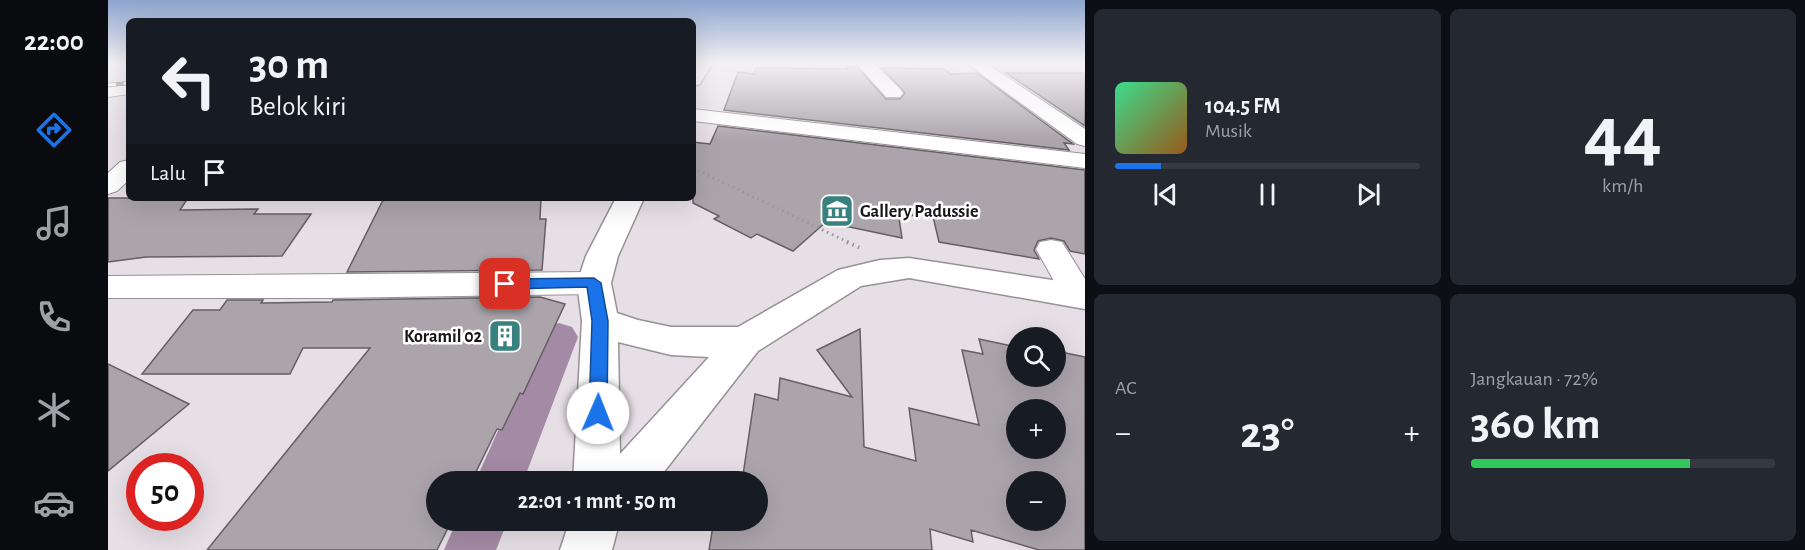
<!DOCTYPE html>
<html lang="id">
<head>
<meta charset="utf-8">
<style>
  body { margin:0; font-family:"Alegreya Sans",sans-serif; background:#242831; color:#f1f3f6; height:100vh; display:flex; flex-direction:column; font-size:22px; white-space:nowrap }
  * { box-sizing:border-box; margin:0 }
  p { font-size:20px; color:#9ea1a6 }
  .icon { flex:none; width:33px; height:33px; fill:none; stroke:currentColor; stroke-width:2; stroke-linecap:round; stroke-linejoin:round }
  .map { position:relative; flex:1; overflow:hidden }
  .sheet { display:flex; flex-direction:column; gap:9px; padding:9px; background:#0d0f14; width:720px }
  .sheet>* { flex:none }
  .hud { position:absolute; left:18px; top:18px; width:570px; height:183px; border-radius:9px; box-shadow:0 6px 24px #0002; background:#171b24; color:#f1f3f6; overflow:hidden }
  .fabs { position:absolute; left:898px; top:327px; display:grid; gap:12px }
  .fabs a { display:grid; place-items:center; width:60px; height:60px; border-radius:50%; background:#171b24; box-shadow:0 6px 24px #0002; font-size:30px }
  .speed { position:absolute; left:18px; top:453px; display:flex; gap:12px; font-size:30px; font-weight:700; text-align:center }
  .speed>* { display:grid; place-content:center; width:78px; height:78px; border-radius:50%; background:#171b24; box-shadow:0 6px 24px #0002; line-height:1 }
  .speed .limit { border:9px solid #d22; background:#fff; color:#111 }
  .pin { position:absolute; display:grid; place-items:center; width:51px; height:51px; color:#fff; margin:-26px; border-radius:12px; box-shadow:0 3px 9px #0006 }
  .me { position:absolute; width:66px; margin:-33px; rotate:1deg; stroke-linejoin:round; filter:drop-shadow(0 0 4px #0008) }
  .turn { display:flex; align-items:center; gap:21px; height:126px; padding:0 24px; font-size:27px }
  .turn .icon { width:78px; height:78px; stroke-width:2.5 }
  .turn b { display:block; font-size:42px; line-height:51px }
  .then { display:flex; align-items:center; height:57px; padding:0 24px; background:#0003; gap:12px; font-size:22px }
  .big { font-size:45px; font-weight:700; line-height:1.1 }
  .sheet .card { flex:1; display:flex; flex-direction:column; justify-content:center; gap:9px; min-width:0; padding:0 21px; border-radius:9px; background:#242831 }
  .sheet .dial { align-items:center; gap:0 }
  .dial b { font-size:78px; line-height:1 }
  .song { display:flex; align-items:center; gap:18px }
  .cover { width:72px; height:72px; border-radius:9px; background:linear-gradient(135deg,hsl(150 70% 55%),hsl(30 70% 35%)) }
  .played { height:6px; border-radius:3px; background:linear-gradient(90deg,#1a73e8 15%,#363941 15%) }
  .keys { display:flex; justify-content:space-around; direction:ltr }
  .heat { display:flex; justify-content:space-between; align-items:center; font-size:33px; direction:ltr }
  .charge { height:9px; border-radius:4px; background:linear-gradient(90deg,#34c759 72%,#363941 0) }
  .sheet .tiles { flex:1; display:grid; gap:9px; grid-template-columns:repeat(2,1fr) }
  .trip { position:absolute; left:318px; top:471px; width:342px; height:60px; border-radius:30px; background:#171b24; box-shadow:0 6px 24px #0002; font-weight:700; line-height:60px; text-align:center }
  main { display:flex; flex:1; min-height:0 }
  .menu { display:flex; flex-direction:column; width:108px; justify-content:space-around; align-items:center; background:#090b0e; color:#9ea1a6 }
  .menu .icon { width:42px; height:42px }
  .menu .on { color:#1a73e8 }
  .menu b { font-size:27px; color:#f1f3f6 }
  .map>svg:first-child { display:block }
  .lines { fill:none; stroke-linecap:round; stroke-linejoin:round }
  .canal { fill:#a48ba5; fill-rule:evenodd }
  .building { fill:#aba5ab; stroke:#655f65; stroke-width:1.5; fill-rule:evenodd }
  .street-casing { stroke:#969196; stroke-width:2 }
  .secondary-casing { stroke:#969196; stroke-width:3 }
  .path-far1 { stroke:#9c979c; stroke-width:3; stroke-dasharray:1.5 4; stroke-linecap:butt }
  .path { stroke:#9c979c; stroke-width:4; stroke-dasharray:1.5 4.5; stroke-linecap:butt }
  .street { fill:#fff; fill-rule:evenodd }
  .secondary { fill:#fff; fill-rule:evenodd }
  .rail-casing { stroke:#5e5b5e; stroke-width:4.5 }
  .rail { stroke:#fff; stroke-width:3; stroke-dasharray:8; stroke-linecap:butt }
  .route { fill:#1a73e8; stroke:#114b97; stroke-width:1.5 }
  .labels { text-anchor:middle; stroke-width:5; stroke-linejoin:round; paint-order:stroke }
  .poi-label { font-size:18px; font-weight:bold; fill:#171517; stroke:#fff; text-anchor:start }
</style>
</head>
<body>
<main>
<nav class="menu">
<b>22:00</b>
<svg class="icon on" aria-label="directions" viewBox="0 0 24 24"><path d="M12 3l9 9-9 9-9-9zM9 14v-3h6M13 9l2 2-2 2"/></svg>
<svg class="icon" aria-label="music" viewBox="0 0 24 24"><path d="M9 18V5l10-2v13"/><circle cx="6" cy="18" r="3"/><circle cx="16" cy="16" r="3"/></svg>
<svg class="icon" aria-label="phone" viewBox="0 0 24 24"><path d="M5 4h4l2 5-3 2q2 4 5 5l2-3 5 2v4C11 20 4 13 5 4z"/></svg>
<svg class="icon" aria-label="climate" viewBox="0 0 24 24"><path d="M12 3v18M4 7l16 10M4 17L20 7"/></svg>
<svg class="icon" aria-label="car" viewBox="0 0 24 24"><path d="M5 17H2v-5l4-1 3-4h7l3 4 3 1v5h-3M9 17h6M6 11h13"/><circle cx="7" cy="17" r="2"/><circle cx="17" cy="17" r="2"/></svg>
</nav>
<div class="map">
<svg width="977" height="550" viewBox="0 0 977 550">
  <rect width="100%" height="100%" fill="#e6e0e6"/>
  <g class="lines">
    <path class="canal" d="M451,323L464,327L470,337L415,482H367L432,337L438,327Z
      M349,520H400L388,550H336Z"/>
  </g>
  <path class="building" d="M739,67H749L778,99H792L797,93L774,68L836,69L843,74L869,73L965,144L956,143L961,150L616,110L630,72L646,74L648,68L741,69Z
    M898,73H977V126Z
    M610,126L977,170V254L962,251L956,241L943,238L930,241L926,250L931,259L831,242L824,212L791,218L794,238L718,222L685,251L649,234L643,238L606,219L611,216L585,203V142L602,144Z
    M0,198H80L72,210L150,209L146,214H203L174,256L38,257L0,262Z
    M276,198H433L432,219H438L434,270L239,272Z
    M432,297L457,304L415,394L412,393L394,430L389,429L363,482H328V520H344L329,550H99L262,348H195L182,374H34L85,310H112L119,300H155L153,303L224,302L225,300Z
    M752,329L756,447L808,461L801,408L871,425L854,350L875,354L871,339L909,347V376H948V351L977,357V550H931L863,530L865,542L822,529L824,550H601L606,520H650V482H634L647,394L670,400L672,378L744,397L709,350ZM909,410H948V448H909ZM909,482H948V520H909Z
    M0,364L81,404L0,471Z"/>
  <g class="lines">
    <g class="street-casing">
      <path id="street" d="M748,63H766L792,89L795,93L792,97H778Z
        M858,63H878L977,129V146L969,144Z
        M21,82V94L0,97V85Z
        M585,109L977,154V168L585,121Z
        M21,160V180L9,191L0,194V173L12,162Z
        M943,240L954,242L977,279V306L971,307L959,304L928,249L932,242Z
        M486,272L497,275L502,283L497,291L486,294L219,298H0V276Z"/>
    </g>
    <g class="secondary-casing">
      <path id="secondary" d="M586,63H604L592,84L585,86Z
        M508,198H536L510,256L503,283L509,313L530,320L563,327H630L730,270L772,260L801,258L977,285V309L801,278L753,286L650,351L548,482H465L474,321L469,283L478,256ZM510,342L563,355L601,357L512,454Z
        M462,520H512L504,550H452Z"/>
    </g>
    <path class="path-far1" d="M585,168L742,243"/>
    <path class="path" d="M739,242L752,248"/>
    <use href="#street" class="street"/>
    <use href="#secondary" class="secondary"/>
    <g class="rail-casing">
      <path id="rail" d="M0,85L21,83"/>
    </g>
    <use href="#rail" class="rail"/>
  </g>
  <linearGradient id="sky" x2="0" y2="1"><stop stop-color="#8da4cd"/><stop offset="0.45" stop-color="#f4f1f4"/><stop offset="1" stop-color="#f4f1f4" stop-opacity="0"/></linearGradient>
  <rect width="977" height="140" fill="url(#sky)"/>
  <path class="route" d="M486,278L493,283L500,321L499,413L497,418L490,420L484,418L481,413L484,321L479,287L397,289L390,284L397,279Z"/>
  <defs>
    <g id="museum-square" transform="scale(1.725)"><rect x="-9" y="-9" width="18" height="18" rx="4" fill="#39817e" stroke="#fff"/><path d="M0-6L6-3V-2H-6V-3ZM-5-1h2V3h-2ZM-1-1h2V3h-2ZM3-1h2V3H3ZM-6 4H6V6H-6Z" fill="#fff"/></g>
    <g id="building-square" transform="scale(1.725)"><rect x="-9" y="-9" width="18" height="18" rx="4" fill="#39817e" stroke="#fff"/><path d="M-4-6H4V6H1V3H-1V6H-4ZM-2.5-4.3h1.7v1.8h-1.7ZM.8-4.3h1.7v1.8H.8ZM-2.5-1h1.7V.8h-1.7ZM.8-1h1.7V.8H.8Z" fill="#fff"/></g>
  </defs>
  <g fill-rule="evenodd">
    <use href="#museum-square" x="729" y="211"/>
    <use href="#building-square" x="397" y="336"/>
  </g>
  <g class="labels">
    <g class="poi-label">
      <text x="752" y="217">Gallery Padussie</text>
      <text x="374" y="342" text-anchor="end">Koramil 02</text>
    </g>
  </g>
</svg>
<div class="fabs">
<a><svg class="icon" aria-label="search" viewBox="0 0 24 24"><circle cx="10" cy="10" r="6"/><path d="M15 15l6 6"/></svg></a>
<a>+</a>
<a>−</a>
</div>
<div class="speed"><div class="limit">50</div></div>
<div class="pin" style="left:397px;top:284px;background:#d93025"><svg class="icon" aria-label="arrive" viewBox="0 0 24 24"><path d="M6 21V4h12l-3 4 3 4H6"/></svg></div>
<svg class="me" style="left:490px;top:413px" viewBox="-20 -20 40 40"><circle r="19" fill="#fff"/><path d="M0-13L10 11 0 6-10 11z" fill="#1a73e8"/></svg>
<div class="trip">22:01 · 1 mnt · 50 m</div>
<div class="hud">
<div class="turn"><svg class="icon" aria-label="left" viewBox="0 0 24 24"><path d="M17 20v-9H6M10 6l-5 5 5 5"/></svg><div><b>30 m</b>Belok kiri</div></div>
<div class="then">Lalu<svg class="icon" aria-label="arrive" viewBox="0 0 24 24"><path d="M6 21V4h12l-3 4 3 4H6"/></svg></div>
</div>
</div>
<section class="sheet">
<div class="tiles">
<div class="card">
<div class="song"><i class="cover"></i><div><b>104.5 FM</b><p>Musik</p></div></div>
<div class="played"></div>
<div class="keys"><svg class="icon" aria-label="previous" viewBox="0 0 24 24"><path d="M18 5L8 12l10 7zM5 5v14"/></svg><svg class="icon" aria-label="pause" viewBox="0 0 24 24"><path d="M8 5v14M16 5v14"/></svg><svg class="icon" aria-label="next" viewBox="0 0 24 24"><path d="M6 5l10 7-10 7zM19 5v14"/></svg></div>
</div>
<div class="card dial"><b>44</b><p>km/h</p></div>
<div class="card"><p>AC</p>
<div class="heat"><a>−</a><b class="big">23°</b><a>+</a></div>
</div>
<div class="card"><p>Jangkauan · 72%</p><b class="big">360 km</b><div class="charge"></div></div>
</div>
</section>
</main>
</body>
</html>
